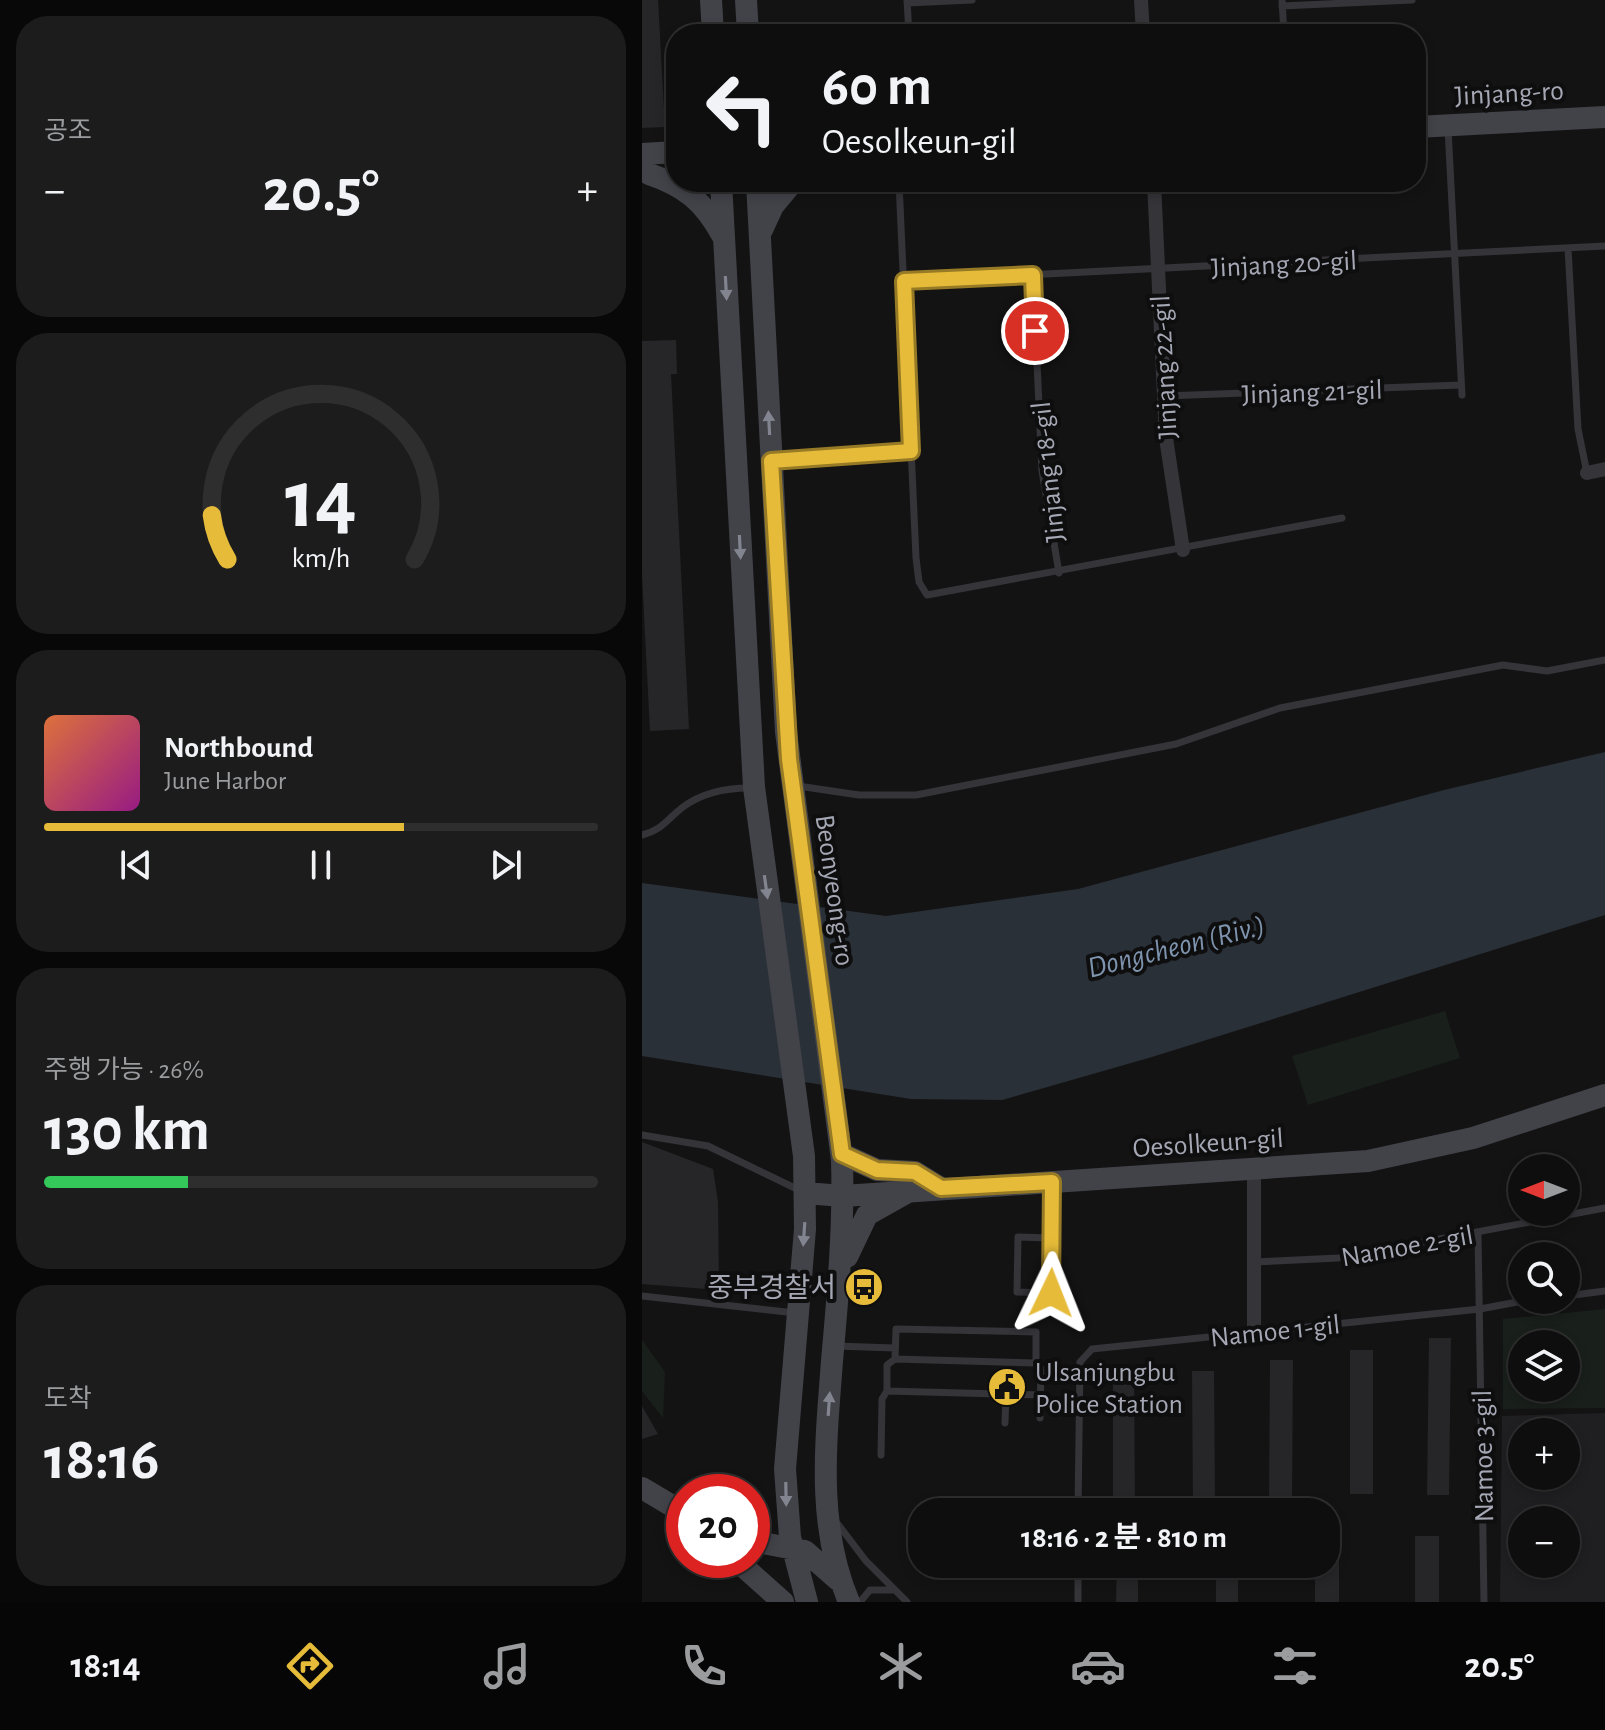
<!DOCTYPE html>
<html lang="ko">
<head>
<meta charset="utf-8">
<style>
  body { margin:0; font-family:"Alegreya Sans","Noto Sans KR",sans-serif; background:#1c1c1d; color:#f1f3f6; height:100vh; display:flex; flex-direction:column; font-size:30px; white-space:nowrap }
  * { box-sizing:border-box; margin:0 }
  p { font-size:26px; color:#9b9c9e }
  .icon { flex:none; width:44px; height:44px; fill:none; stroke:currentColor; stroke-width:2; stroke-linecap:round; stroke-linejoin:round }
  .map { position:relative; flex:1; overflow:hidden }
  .drawer { display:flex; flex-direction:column; gap:16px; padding:16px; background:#080808; width:642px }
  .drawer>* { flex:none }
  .top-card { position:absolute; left:24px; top:24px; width:760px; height:168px; border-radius:32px; box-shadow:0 4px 12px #0003,0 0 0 2px #2e2e2f; background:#0e0e0f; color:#f1f3f6; overflow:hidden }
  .needle { width:52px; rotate:270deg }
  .buttons { position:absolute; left:866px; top:1154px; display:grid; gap:16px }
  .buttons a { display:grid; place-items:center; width:72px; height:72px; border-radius:50%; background:#0e0e0f; box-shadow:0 4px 12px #0003,0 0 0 2px #2e2e2f; font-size:40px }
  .speed { position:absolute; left:24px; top:1474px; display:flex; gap:16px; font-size:40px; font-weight:700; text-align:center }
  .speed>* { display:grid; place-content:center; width:104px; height:104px; border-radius:50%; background:#0e0e0f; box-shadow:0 4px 12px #0003,0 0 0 2px #2e2e2f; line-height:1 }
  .speed .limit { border:12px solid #d22; background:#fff; color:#111 }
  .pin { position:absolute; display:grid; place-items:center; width:68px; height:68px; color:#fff; margin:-34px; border:4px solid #fff; border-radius:50%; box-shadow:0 2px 8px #0007 }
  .me { position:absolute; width:88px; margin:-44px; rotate:2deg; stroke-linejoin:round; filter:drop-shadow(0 0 6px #0008) }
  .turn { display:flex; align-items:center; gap:28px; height:168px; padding:0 24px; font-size:36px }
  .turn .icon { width:104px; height:104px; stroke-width:2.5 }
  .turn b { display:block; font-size:56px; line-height:68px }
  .big { font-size:60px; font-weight:700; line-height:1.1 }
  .drawer .tile { flex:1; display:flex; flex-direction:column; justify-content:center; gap:12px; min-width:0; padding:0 28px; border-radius:32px; background:#1c1c1d }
  .drawer .dial { align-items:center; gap:0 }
  .dial svg { height:208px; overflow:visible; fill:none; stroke:#2e2e2f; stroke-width:7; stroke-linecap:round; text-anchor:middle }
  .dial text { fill:#f1f3f6; stroke:none }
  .song { display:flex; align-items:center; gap:24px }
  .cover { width:96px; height:96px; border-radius:12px; background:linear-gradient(135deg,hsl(20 70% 55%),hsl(310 70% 35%)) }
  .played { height:8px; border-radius:4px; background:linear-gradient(90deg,#e6bb39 65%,#2e2e2f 65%) }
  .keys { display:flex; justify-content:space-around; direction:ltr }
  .heat { display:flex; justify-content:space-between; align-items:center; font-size:44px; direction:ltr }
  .charge { height:12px; border-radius:6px; background:linear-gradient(90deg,#34c759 26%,#2e2e2f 0) }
  .trip { position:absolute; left:266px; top:1498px; width:432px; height:80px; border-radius:32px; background:#0e0e0f; box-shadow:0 4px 12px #0003,0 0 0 2px #2e2e2f; font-weight:700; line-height:80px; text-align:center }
  .tabs { display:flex; height:128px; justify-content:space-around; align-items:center; background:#060606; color:#9b9c9e }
  .tabs .icon { width:56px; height:56px }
  .tabs .selected { color:#e6bb39 }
  .tabs b { font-size:36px; color:#f1f3f6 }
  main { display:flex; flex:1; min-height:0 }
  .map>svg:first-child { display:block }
  .built { fill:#1f1f21; fill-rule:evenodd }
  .green { fill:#191f1a; fill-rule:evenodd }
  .water { fill:#2a3037 }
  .building { fill:#262628 }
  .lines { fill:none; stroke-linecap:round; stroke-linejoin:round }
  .lane { stroke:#343439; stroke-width:7 }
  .street { stroke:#343439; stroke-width:14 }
  .secondary { stroke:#424349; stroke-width:22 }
  .oneway { fill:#82858f }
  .route-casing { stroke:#967a25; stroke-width:20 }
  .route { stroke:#e6bb39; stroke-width:14 }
  .labels { text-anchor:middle; stroke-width:8; stroke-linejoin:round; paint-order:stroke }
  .street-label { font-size:28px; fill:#a5a8b4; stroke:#0e0e0f }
  .poi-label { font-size:28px; fill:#a5a8b4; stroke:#0e0e0f; text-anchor:end }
  .water-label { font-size:30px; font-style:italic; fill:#7e93ad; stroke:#0e0e0f }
</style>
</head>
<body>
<main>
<section class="drawer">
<div class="tile"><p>공조</p>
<div class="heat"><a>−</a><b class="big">20.5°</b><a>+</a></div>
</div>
<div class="tile dial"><svg viewBox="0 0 100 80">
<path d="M14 69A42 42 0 1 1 86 69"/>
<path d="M14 69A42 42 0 0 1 8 52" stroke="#e6bb39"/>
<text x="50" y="56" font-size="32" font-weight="700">14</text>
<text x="50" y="72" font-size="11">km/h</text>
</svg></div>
<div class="tile">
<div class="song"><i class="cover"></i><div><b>Northbound</b><p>June Harbor</p></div></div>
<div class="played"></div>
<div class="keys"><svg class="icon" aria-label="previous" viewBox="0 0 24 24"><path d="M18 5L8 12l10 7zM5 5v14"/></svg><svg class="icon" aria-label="pause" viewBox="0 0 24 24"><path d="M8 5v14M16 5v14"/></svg><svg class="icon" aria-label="next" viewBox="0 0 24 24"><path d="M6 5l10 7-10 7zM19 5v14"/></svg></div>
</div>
<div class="tile"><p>주행 가능 · 26%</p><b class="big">130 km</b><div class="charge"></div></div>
<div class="tile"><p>도착</p><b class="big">18:16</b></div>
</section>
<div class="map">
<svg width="963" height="1602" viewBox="0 0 963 1602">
  <rect width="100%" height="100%" fill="#131314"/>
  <path class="built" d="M963,1413V1602H858L860,1416ZM880,1432H924V1476H880ZM924,1520V1564H880V1520Z"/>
  <path class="green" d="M803,1011L818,1058L666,1105L650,1056Z
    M963,1309V1408L861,1409V1319ZM880,1344H924V1388H880Z
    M0,1340L23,1372L21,1418L0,1391Z"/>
  <path class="water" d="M963,752V915L510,1057L360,1100L269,1099L0,1056V883L244,916L436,889L802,790Z"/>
  <path class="building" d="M0,0H16L23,127L0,128Z
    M34,340L35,374H29L47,729L8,731L0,575V341Z
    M0,1142L71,1169L76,1202L77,1290L0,1284Z
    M787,1338H809L807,1495H785Z
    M708,1350H731V1494H708Z
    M628,1360H651L650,1505H627Z
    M550,1371H572L573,1505L551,1506Z
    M471,1377H492L493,1512H471Z
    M0,1406L16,1434L0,1439Z
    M684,1536H697V1602H673V1564H684Z
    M773,1536H797V1602H773Z
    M475,1564H496V1602H474Z
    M574,1564H596V1602H574Z"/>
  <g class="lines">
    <path class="lane" d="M265,0L267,34
      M640,0L642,34
      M265,3L330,0
      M640,6L770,0
      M806,129L820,395
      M257,182L274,558L277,582L285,595L700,518
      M926,248L936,429L945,473
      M391,275L400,471L417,573
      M262,281L963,246
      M522,396L819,385
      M132,461L269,451
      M156,786L217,795H274L534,744L638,708L861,665L905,671L963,660
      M0,835C22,829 25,819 41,807C60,793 84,788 107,788
      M0,1135L66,1146L159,1191
      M836,1233L842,1602
      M408,1238L376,1237L375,1292L409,1293V1184
      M612,1262L696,1258L963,1208
      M0,1296L153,1313
      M924,1296L963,1291
      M194,1346L253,1348
      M253,1359L245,1365V1391L398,1395
      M394,1363L253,1359L254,1329L394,1332V1363L399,1369L398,1418
      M363,1423L364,1394
      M239,1455L240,1399L245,1391
      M436,1512L438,1362L450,1349L838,1309L886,1300
      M195,1523L224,1561L265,1602
      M218,1602L228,1590H250
      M436,1602V1564"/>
    <path class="street" d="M499,0L501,34
      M512,182L524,438L541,550
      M945,473L963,469
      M612,1170V1333"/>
    <path class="secondary" d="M69,0L71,34
      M104,0L106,34
      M774,127L963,117
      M0,154L34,152
      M7,174C43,186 62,202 80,235
      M79,182L112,787L162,1156L163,1229L143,1469L148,1537L165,1602
      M115,182L144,732L200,1160C202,1227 196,1294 190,1361C184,1443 174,1524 207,1602
      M120,230L131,206L151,182
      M200,1154L235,1170L273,1172L299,1188
      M163,1193L201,1196L726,1161L831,1138L963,1095
      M205,1257L225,1215L266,1192
      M0,1488L42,1513
      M110,1541L163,1551L196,1580
      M94,1560L141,1602"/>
  </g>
  <defs><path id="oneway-solid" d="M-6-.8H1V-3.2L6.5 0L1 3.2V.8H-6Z" transform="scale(2)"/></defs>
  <g class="oneway">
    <use href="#oneway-solid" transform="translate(84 288) rotate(87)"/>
    <use href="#oneway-solid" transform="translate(127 423) rotate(-93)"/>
    <use href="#oneway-solid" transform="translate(98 547) rotate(87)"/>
    <use href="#oneway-solid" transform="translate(124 887) rotate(82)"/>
    <use href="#oneway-solid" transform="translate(162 1234) rotate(94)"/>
    <use href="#oneway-solid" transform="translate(187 1404) rotate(-86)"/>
    <use href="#oneway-solid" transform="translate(144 1494) rotate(89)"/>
  </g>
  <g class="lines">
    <g class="route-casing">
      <path id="route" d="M393,331L391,275L262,281L269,451L129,461L147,759L200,1154L235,1170L273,1172L299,1188L410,1182L409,1293"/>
    </g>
    <use href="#route" class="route"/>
  </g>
  <defs>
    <g id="bus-disc" transform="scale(2)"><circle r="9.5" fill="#e6bb39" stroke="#0e0e0f"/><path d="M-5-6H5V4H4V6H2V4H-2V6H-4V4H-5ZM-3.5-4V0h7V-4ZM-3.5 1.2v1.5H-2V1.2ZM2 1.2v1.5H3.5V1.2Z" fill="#111"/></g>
    <g id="civic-disc" transform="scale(2)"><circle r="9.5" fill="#e6bb39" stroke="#0e0e0f"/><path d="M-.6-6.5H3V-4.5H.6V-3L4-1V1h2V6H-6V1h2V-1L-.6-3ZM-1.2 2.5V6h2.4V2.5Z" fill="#111"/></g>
  </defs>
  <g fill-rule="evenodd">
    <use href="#bus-disc" x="222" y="1287"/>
    <use href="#civic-disc" x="365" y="1387"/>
  </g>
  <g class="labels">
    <g class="street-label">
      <text transform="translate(867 92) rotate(-3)" y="10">Jinjang-ro</text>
      <text transform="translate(642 263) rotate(-3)" y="10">Jinjang 20-gil</text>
      <text transform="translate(521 367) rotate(-93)" y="10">Jinjang 22-gil</text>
      <text transform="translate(670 391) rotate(-2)" y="10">Jinjang 21-gil</text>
      <text transform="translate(405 472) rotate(-96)" y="10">Jinjang 18-gil</text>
      <text transform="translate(194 890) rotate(82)" y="10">Beonyeong-ro</text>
      <text transform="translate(566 1142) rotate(-4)" y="10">Oesolkeun-gil</text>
      <text transform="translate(765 1245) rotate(-10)" y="10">Namoe 2-gil</text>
      <text transform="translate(633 1330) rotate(-6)" y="10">Namoe 1-gil</text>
      <text transform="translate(840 1456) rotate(-91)" y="10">Namoe 3-gil</text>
    </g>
    <g class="poi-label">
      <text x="194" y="1297">중부경찰서</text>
      <text x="393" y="1381" text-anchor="start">Ulsanjungbu<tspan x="393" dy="32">Police Station</tspan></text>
    </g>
    <g class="water-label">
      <text transform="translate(534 946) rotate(-14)" y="10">Dongcheon (Riv.)</text>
    </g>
  </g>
</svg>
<div class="buttons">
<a><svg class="needle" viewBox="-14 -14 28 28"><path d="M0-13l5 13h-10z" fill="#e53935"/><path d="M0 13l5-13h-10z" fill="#9b9c9e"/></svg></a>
<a><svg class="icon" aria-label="search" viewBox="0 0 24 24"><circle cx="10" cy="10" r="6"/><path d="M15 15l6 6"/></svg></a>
<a><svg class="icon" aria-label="layers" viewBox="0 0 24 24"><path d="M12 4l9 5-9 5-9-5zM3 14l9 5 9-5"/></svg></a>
<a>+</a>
<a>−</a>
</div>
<div class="speed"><div class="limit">20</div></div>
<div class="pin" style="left:393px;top:331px;background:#d93025"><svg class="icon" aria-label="arrive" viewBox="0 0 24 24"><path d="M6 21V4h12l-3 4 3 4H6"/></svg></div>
<svg class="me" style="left:409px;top:1293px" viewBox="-20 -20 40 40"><path d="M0-17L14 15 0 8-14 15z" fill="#e6bb39" stroke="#fff" stroke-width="4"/></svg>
<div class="trip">18:16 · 2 분 · 810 m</div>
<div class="top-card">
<div class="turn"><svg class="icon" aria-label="left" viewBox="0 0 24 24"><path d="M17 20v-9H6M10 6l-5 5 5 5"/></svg><div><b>60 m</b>Oesolkeun-gil</div></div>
</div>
</div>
</main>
<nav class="tabs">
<b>18:14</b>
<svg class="icon selected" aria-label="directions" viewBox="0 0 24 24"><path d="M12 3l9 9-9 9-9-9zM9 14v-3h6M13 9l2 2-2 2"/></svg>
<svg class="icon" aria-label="music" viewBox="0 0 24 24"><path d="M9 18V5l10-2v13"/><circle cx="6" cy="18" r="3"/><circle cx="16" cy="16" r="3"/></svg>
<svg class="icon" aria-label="phone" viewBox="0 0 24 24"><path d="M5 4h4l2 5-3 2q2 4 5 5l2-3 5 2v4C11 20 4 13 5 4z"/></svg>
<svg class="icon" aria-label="climate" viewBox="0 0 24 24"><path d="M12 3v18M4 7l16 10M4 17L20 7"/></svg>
<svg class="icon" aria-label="car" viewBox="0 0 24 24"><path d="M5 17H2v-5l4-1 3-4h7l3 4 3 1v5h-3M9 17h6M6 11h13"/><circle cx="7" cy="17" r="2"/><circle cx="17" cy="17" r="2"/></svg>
<svg class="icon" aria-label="filters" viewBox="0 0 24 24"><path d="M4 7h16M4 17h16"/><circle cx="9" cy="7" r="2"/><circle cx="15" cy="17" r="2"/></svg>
<b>20.5°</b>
</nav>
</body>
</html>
